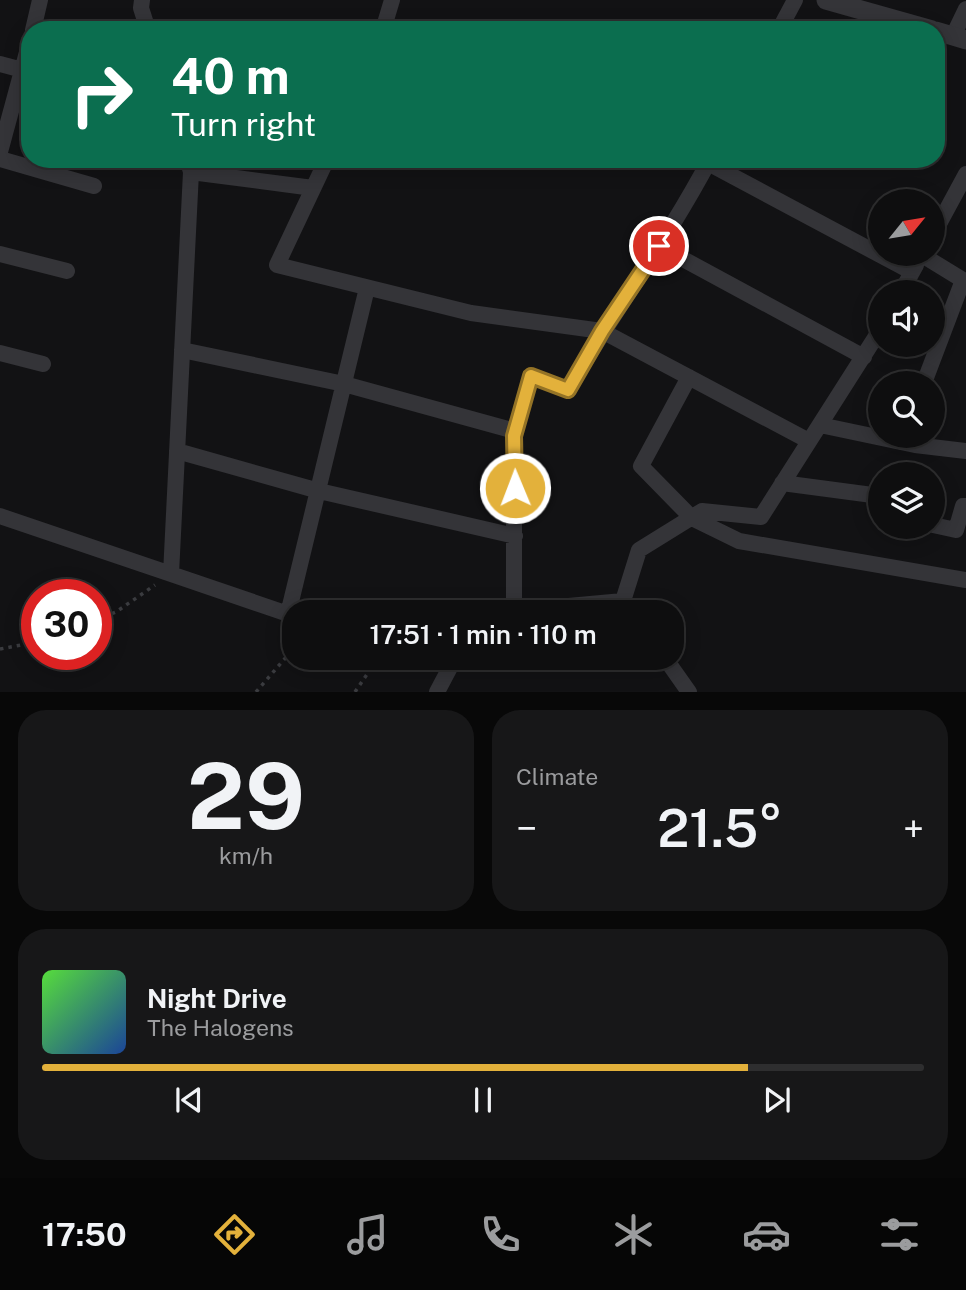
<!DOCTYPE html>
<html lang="en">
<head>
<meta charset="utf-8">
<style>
  body { margin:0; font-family:"Public Sans",sans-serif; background:#171718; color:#f1f3f6; height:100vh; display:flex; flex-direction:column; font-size:26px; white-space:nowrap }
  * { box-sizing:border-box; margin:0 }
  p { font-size:23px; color:#9b9c9e }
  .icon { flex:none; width:38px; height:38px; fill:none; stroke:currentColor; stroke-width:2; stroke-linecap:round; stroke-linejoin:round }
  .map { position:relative; height:692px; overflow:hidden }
  .sheet { display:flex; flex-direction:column; gap:18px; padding:18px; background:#080808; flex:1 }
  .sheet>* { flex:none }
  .guide { position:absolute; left:21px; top:21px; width:924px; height:147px; border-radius:28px; box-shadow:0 4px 18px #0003,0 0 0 2px #2e2e2f; background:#0b6e4f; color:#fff; overflow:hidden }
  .needle { width:46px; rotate:60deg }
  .fabs { position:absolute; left:868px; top:189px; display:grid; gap:14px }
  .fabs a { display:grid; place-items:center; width:77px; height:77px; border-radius:50%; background:#0e0e0f; box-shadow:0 4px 18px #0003,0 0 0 2px #2e2e2f; font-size:35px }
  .speed { position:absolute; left:21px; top:579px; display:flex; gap:14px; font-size:35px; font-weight:700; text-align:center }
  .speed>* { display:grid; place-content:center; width:91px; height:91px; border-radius:50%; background:#0e0e0f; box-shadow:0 4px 18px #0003,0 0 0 2px #2e2e2f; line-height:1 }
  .speed .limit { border:10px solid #d22; background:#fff; color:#111 }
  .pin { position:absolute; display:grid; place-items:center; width:60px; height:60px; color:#fff; margin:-30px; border:4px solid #fff; border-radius:50%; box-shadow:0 2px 7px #0007 }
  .me { position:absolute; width:77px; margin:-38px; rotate:359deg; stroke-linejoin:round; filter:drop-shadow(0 0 5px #0008) }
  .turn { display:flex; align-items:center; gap:24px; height:147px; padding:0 35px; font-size:32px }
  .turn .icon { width:91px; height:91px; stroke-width:2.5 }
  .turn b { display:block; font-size:49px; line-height:60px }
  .big { font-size:52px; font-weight:600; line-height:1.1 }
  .sheet .widget { flex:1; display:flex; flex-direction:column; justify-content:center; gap:10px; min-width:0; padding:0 24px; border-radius:28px; background:#171718 }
  .sheet .dial { align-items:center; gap:0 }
  .dial b { font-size:91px; line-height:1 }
  .song { display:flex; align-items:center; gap:21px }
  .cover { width:84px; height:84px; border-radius:10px; background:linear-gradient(135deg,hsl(110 70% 55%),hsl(220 70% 35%)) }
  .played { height:7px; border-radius:4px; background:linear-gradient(90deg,#e3b13b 80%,#2e2e2f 80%) }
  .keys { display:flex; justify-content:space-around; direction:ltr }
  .heat { display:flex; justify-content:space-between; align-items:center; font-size:38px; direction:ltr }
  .sheet .tiles { flex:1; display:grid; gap:18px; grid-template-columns:1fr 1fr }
  .widget:last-child { grid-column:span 2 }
  .trip { position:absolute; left:282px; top:600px; width:402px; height:70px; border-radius:28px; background:#0e0e0f; box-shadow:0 4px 18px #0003,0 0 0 2px #2e2e2f; font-weight:600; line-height:70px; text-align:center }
  .tab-bar { display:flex; height:112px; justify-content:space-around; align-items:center; background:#060606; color:#9b9c9e }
  .tab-bar .icon { width:49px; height:49px }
  .tab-bar .active { color:#e3b13b }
  .tab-bar b { font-size:32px; color:#f1f3f6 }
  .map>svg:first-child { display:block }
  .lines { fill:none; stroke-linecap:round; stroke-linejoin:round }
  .path { stroke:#3a3b3f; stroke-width:3.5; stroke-dasharray:3.5 5; stroke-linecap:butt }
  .minor { stroke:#343438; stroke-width:16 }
  .tertiary { stroke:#343438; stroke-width:19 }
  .route-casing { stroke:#947326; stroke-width:18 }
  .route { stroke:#e3b13b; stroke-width:12 }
</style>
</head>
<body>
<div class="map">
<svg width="966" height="692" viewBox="0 0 966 692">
  <rect width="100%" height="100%" fill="#121214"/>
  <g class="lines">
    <path class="path" d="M96,620L116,612L155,585
      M0,649L37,642
      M256,692L294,648
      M355,692L378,658"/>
    <path class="minor" d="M142,0L141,8L148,30
      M33,30L40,0
      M383,30L392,0
      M779,30L795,0
      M953,36L966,9
      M0,64L30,72
      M0,152L30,41
      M0,159L94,186
      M327,159L277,265L471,313L602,331L809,441
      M708,163L912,272
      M191,172L313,188
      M933,235L966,174
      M659,246L864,357
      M0,254L67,271
      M922,255L966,282
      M901,292L916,265
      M182,350L344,384L515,431
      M0,353L43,364
      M689,377L641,466L692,518L739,541L966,580
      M924,383L963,280
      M820,425L915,445L966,451
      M177,451L319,491L515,536
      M782,483L880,496
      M0,516L171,574L191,172L187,159
      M933,525L956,530L963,506H966
      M171,574L294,616
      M623,601L639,550L702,511L761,517L880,330
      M631,612L623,601L514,611V436L531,376L568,390C613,312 668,239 710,159
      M288,614L367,288
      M665,658L689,692
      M437,692L455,658"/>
    <path class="tertiary" d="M826,0L932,30
      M936,31L966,40"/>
  </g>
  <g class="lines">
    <g class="route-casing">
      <path id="route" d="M515,488L514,436L531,376L568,390L602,331L659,246"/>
    </g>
    <use href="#route" class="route"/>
  </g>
</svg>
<div class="fabs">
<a><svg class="needle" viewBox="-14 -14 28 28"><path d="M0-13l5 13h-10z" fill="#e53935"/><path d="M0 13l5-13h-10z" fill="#9b9c9e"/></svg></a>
<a><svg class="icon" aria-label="sound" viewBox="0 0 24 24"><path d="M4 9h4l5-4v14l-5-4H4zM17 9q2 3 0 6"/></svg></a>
<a><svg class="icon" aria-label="search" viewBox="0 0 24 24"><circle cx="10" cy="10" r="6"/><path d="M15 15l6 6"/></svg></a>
<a><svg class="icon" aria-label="layers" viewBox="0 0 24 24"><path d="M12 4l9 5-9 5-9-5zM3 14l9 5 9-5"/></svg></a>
</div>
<div class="speed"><div class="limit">30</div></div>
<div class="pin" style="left:659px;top:246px;background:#d93025"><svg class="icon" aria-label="arrive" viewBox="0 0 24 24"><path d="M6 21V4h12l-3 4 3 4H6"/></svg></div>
<svg class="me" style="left:515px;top:488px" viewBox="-20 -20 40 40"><circle r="17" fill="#e3b13b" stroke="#fff" stroke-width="3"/><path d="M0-11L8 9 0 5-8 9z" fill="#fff"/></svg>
<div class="trip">17:51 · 1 min · 110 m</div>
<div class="guide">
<div class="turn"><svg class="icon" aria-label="right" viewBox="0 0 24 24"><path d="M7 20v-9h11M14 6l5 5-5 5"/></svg><div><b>40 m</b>Turn right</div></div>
</div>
</div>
<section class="sheet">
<div class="tiles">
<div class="widget dial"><b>29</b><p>km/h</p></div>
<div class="widget"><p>Climate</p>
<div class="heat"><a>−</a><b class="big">21.5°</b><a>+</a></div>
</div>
<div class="widget">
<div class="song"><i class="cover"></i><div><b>Night Drive</b><p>The Halogens</p></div></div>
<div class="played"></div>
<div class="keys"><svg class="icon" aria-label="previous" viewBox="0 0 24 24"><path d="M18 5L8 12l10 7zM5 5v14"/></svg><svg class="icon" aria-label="pause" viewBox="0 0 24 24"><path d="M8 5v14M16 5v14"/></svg><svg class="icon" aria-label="next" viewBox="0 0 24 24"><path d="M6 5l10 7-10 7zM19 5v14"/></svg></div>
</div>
</div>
</section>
<nav class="tab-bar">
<b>17:50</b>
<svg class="icon active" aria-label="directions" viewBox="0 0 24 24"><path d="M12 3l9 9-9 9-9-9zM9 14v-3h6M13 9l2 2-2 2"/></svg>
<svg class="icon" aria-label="music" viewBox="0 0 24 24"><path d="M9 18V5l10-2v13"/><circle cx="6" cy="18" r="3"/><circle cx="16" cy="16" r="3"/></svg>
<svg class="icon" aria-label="phone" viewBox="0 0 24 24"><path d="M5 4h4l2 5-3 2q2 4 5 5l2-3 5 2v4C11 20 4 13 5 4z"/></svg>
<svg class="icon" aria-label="climate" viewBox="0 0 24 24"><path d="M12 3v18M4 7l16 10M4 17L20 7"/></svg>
<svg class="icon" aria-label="car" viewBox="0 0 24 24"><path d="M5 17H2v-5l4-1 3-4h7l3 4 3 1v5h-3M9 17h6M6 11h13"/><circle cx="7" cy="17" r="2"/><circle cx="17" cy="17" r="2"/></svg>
<svg class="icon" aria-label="filters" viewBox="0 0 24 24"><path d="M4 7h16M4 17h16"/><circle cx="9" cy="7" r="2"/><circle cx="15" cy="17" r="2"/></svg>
</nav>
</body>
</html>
